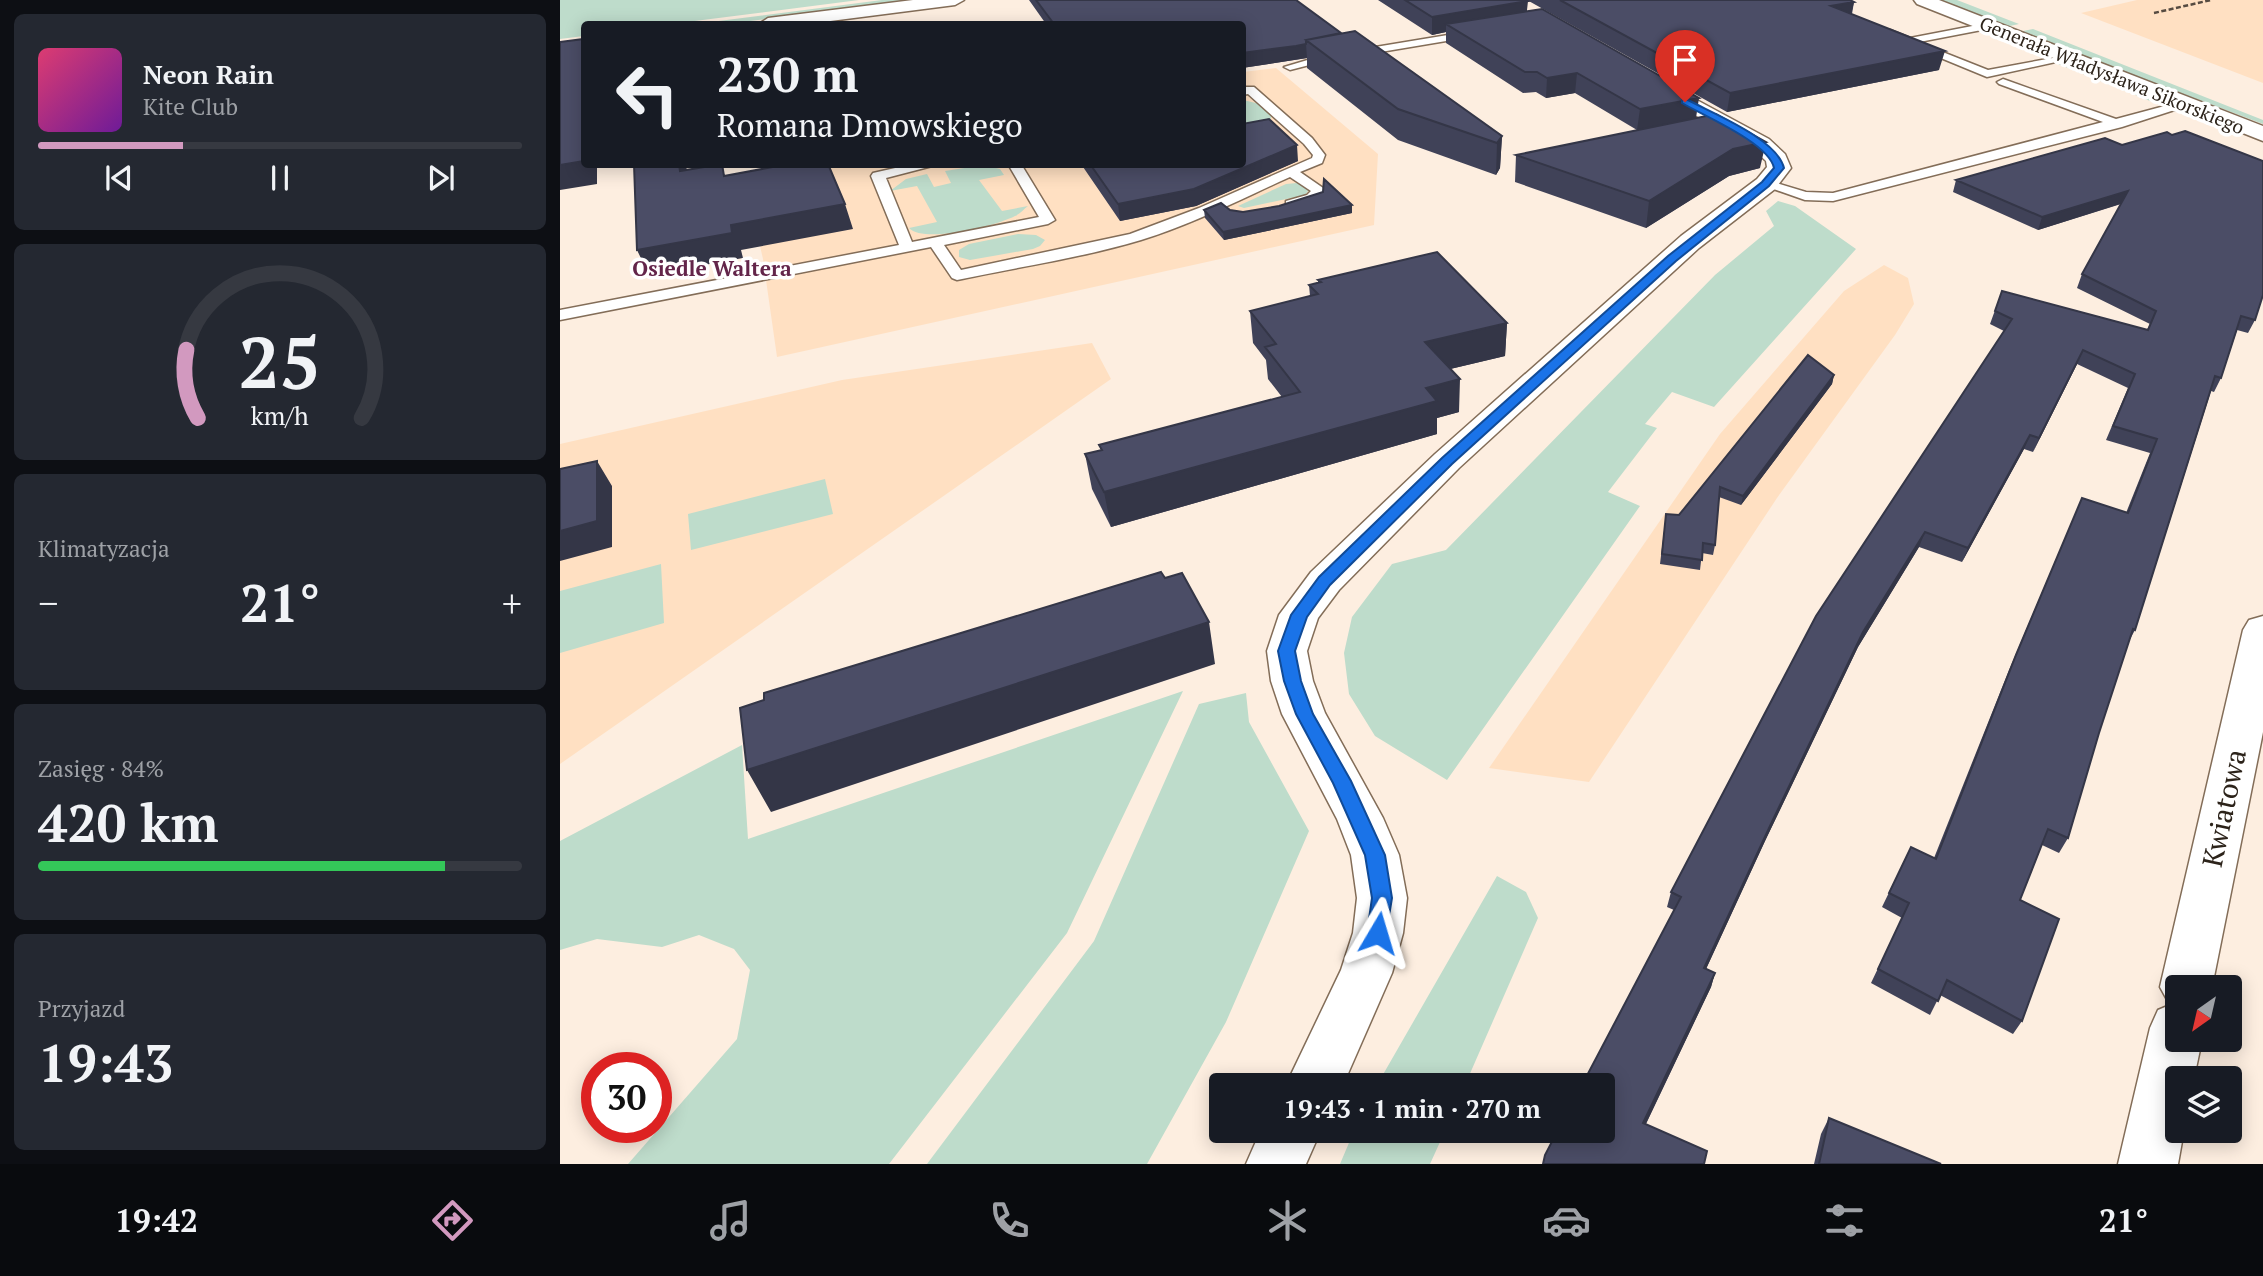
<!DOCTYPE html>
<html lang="pl">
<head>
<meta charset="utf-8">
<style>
  body { margin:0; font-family:"PT Serif",serif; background:#242831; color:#f1f3f6; height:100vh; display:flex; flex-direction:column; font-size:26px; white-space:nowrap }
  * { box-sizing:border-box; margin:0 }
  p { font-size:23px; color:#9ea1a6 }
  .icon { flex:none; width:38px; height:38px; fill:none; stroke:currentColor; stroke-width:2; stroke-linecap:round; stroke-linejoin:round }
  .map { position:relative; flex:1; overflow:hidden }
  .sheet { display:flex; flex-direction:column; gap:14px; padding:14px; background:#0d0f14; width:560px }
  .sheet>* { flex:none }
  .guide { position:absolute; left:21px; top:21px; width:665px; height:147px; border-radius:7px; box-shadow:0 4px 18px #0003; background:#171b24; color:#f1f3f6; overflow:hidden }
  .needle { width:46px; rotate:214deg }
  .fabs { position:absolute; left:1605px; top:975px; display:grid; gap:14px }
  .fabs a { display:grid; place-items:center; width:77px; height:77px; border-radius:7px; background:#171b24; box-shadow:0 4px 18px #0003; font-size:35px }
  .speed { position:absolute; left:21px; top:1052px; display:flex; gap:14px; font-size:35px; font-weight:700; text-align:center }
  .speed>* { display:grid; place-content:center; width:91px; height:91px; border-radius:50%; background:#171b24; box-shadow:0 4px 18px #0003; line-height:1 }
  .speed .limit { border:10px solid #d22; background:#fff; color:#111 }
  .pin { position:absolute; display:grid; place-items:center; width:60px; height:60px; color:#fff; margin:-72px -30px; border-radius:50% 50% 50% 0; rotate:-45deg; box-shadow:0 0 7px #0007 }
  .pin .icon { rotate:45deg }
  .me { position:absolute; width:77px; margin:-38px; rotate:7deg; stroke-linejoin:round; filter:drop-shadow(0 0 5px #0008) }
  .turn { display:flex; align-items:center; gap:24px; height:147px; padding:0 21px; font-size:32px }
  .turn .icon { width:91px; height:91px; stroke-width:2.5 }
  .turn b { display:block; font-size:49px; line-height:60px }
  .big { font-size:52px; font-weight:600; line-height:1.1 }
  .sheet .tile { flex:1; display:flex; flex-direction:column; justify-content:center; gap:10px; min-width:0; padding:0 24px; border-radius:10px; background:#242831 }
  .sheet .dial { align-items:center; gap:0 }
  .dial svg { height:182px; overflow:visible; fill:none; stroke:#363941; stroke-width:7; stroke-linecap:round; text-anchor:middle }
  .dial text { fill:#f1f3f6; stroke:none }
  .song { display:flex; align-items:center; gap:21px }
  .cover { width:84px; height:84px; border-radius:10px; background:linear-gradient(135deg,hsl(340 70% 55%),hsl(280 70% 35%)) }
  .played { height:7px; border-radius:4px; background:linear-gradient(90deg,#d299bf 30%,#363941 30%) }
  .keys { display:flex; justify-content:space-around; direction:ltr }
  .heat { display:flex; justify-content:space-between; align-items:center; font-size:38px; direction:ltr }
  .charge { height:10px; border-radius:5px; background:linear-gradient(90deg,#34c759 84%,#363941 0) }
  .trip { position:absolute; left:649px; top:1073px; width:406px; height:70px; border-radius:7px; background:#171b24; box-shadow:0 4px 18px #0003; font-weight:600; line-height:70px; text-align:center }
  .dock { display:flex; height:112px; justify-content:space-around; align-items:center; background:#090b0e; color:#9ea1a6 }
  .dock .icon { width:49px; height:49px }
  .dock .active { color:#d299bf }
  .dock b { font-size:32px; color:#f1f3f6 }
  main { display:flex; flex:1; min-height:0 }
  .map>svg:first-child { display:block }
  .built { fill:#ffe0c2 }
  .green { fill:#bedccb }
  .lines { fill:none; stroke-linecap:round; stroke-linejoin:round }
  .lane-casing { stroke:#836d58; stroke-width:3 }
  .street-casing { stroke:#836d58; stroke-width:3 }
  .secondary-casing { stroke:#836d58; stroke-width:3 }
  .lane { fill:#fff; fill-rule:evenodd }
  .street { fill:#fff; fill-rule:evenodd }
  .secondary { fill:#fff; fill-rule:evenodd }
  .rail { stroke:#564b41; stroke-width:2.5; stroke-dasharray:5 2.5; stroke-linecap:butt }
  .wall { fill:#404258 }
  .shaded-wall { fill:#343647 }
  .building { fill:#4b4d66; stroke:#343647; stroke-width:2 }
  .route { fill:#1a73e8; stroke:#114b97; stroke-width:2 }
  .labels { text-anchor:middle; stroke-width:7; stroke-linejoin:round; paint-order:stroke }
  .far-street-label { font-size:19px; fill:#2c231a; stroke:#fff }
  .far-neighbourhood-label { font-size:21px; font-weight:bold; fill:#63254a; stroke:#fff }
  .near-street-label { font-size:28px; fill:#2c231a; stroke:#fff }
</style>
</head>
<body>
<main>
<section class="sheet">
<div class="tile">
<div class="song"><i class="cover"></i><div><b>Neon Rain</b><p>Kite Club</p></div></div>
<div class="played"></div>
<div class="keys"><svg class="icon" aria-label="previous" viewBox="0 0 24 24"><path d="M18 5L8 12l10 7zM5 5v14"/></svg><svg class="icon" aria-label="pause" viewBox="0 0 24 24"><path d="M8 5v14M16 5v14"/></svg><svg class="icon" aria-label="next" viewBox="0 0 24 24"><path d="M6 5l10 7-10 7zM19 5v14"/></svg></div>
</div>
<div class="tile dial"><svg viewBox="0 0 100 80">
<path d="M14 69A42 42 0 1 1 86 69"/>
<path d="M14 69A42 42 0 0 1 9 39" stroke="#d299bf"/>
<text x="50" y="56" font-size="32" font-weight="700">25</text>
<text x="50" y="72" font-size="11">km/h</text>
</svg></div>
<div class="tile"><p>Klimatyzacja</p>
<div class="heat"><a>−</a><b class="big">21°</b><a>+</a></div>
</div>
<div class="tile"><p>Zasięg · 84%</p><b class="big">420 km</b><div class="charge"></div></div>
<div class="tile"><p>Przyjazd</p><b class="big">19:43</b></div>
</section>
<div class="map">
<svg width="1703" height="1164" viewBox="0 0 1703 1164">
  <rect width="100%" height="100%" fill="#fdeee0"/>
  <path class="built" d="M1577,0H1703V83L1521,13Z
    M716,68L818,154L814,225L217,357L203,259L184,177L258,164H682L683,72Z
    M1324,265L1348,278L1354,304L1335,335L1217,498L1029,782L929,768L1160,434L1284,291Z
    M532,343L551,379L0,764V444L282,380Z"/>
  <path class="green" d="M0,0H299L111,24H24V36L0,39Z
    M322,0H356L166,24H135Z
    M1376,0H1397L1459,24L1445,27Z
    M1473,29L1703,120V124L1458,32Z
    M1507,63L1608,103L1600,105L1498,64Z
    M683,100L700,104L712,112L711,118L708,123L683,129Z
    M424,165L440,169L444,175L419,180L442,211L468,206C464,209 460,214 455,216C436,226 364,244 349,228L377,222L357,186L330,191L346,179L367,174L374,187L391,183L385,171Z
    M737,183L749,190L745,195L684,208L678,206L726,184Z
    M1218,201L1235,206L1296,249L1154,407L1112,392L1085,424L1097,428L1048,492L1080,506L887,780L815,736L789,694L784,653L792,617L832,564L886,550L1155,275L1214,226L1206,211Z
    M458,234L476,235L485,240L480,246L473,249L410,260L399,257V250L409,244Z
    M265,479L273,514L131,550L128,514Z
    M101,564L104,623L0,653V591Z
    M623,691L507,933L329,1164H68L177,1039L190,970L174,949L139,935L102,947L37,939L0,950V841L182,745L188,839Z
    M686,693L689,722L749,831L666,1022L587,1164H367L534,941L639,704Z
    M937,876L966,892L978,918L905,1085H817Z
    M794,1131V1130L885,1131L870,1164H780Z"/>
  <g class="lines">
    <g class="lane-casing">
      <path id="lane" d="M1428,23L1433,26L1432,28L1349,44L1325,33L1330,30L1350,38Z
        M912,31L916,32V36L761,62L730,70L724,67L761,56Z
        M1380,51L1428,70L1509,55L1514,58L1427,77L1376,56L1375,54Z
        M1443,79L1556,119L1627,100L1633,104L1562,127L1273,201L1245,200L1199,184L1206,180L1246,192L1273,193L1543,122L1439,84L1437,82Z
        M686,87H694L752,138L765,155L762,163L740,172L766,190C756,202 742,209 726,207V201L747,195L751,191L730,177C681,199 633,224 581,240C521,258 458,267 397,280L392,278L371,247L0,320V310L339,245L311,176L313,173L353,164H380L326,178L352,242L479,217L448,164H461L495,220L488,224L384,245L401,270L570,234L639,208L752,158L753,155L744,144L688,94L682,95V88Z"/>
    </g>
    <g class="street-casing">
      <path id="street" d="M1094,77L1209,139L1225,154L1231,168L1215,189L1139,248L899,468L779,590L758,618L747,651L753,681L765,713L823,818L839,855L847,898L843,933L832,973L783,1085H726L781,970L793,933L797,898L791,855L777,819L722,714L711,681L707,651L719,615L751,572L875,454L1121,236L1197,179L1207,167L1206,161L1193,149L1087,87L1084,83L1087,79Z
        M1703,616V732L1652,987H1617V1040H1642L1634,1078H1617V1130H1624L1618,1164H1558L1590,1028L1598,1010L1610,1005L1600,987L1683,630L1689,620Z
        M701,1130H761L746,1164H686Z"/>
    </g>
    <g class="secondary-casing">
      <path id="secondary" d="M353,0H404L395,5L247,24H199L208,18Z
        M1354,0H1379L1703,126V141L1357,4Z"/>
    </g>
    <use href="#lane" class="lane"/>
    <use href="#street" class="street"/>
    <use href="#secondary" class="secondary"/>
    <path class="rail" d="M1594,13L1651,0"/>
  </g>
  <path class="wall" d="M469,0H736L781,33L942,136L940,168L936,175L838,140L747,68V58L682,68V24H486Z
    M818,0H966L967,11L1136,118L1200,168L1169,176L1086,228L955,182L956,155L1077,130L1015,93L986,98L976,92L963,93L886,43V32L872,35Z
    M967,0H1290L1294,2L1292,14L1379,70L1167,112Z
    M1545,138L1695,320L1688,333L1677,330L1661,378L1654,392L1651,391L1575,630L1569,641L1539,733L1508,838L1499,853L1482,845L1460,900L1462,1021L1453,1034L1380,995L1370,1015L1311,983L1342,918L1322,907L1351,847L1374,858L1449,670L1522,498L1566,513L1590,453L1546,440L1568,388L1517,364L1473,452L1464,449L1402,562L1359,547L1298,647L1205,841L1146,969L1155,973L1151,987L1086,1124L983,1164L1114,910L1107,907L1111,892L1444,331L1430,324L1442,291L1587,330L1590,324L1517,288L1522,274L1561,204L1478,230L1393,192L1396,180Z
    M738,161L636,206L560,221L521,164H682Z
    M644,210H670L683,212L792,213L664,240L645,218Z
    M758,280L947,323L945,356L890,369L899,412L877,418V434L551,527L532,489L525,454L541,450L539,445L722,397L708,379L706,360L693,343L690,311L750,296L749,285L758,283Z
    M1274,375L1272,384L1181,505L1159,497L1155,545L1153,555L1142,553L1140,570L1100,564L1106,514L1119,515Z
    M1269,1118L1381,1164H1254L1261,1134Z"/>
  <path class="shaded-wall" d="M968,1L966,19L886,24V32L872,35V17Z
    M1294,2L1290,19L1271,6Z
    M746,44L747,58L682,68V53Z
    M1385,51L1379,70L1167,112L1170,93Z
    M1017,73L1015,93L986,98L987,78Z
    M1139,98L1136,118L1077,130L1080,109Z
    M942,136L940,168L936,175L937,143Z
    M1206,142L1200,168L1169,176L1086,228L1089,201L1173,149Z
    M737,145L738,161L636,206L560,221L558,204Z
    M24,161V164H37V184L0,190V165Z
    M119,164H126L130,195L120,171Z
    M1568,191L1563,203L1478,230L1482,217Z
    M285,204L293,229L181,250L183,258L89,275L77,250L171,225Z
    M792,205V213L664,240L663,232Z
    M947,323L945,356L865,375V342Z
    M1523,350L1517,364L1473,452L1479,438Z
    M1274,375L1272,384L1181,505L1183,496Z
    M900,379L899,412L877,418V434L551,527L544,492L866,388Z
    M1470,435L1464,449L1402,562L1408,548Z
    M37,461L52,486V547L0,561V531Z
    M1365,532L1359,547L1298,647L1205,841L1140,982L1144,968L1210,826L1303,632Z
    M649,622L655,664L211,812L187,770Z
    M1155,973L1151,987L1080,1136L1083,1123Z"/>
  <path class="building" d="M476,0H736L781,33L746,40V44L736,46L682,53V24H494Z
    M845,0H966L968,1L872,17Z
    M1000,0H1290L1294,2L1271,6L1385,51L1170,93Z
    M982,9L1139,98L1080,109L1017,73L987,78L977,72H965L886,24Z
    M795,31L942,136L937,143L838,109L746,40Z
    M24,39V161L0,165V42Z
    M1156,114L1206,142L1173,149L1089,201L956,155Z
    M709,119L737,145L634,189L558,204L530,164H682V124Z
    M1625,131L1703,161V295L1695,320L1681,316L1661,378L1655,376L1575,630L1573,629L1539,733L1508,838L1488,829L1460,900L1499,919L1462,1021L1387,980L1378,1001L1318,969L1349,903L1329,893L1351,847L1376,859L1456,655L1522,498L1568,513L1597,439L1553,426L1575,374L1523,350L1479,438L1470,435L1408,548L1365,532L1303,632L1210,826L1144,968L1155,973L1083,1123L1147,1151L1144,1164H983L985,1155L998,1130H1043V1085H1022L1121,897L1111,892L1256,616L1452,319L1435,311L1442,291L1588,330L1596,311L1522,274L1568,191L1482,217L1396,180L1545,138L1562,145L1607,132L1612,135Z
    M74,164H119L120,171L162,164L164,176L229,164H268L285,204L171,225L172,233L77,250Z
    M764,179L792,205L663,232L644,210L661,203L670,210L683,212L719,206L763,192Z
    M877,252L947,323L865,342L900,379L866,388L877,401L544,492L525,454L542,450L539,445L740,392L705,347L716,344L690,311L758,294L749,285L761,282L758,280Z
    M1248,355L1274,375L1183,496L1160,487L1155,545L1143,543L1142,560L1102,554L1106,514L1119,515Z
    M37,461V521L0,531V469Z
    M601,572L605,578L622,573L649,622L187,770L180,708L204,700V693Z
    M1269,1118L1381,1164H1259Z"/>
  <path class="route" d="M1122,100H1128C1154,114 1217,139 1224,168L1209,186L1116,261L892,464L770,585L747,617L735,651L741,681L753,714L791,781L825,855L832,898L825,940L818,943L810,940L807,933L812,898L805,855L773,783L736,714L724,681L718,651L731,615L759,577L882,458L1108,256L1202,182L1214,168C1209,143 1144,116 1122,103Z"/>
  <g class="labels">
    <g class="far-street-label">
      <text transform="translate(1552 75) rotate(22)" y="7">Generała Władysława Sikorskiego</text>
    </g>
    <g class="far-neighbourhood-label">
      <text x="152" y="276">Osiedle Waltera</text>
    </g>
    <g class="near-street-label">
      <text transform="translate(1664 808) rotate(-78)" y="10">Kwiatowa</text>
    </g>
  </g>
</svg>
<div class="fabs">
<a><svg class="needle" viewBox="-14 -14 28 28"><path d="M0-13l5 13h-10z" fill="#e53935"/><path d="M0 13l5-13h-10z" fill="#9ea1a6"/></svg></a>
<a><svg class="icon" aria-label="layers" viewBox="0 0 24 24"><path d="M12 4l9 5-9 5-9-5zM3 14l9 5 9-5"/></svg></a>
</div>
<div class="speed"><div class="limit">30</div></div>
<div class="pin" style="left:1125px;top:102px;background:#d93025"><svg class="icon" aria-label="arrive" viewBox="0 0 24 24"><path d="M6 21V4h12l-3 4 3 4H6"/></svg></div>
<svg class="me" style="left:818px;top:933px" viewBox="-20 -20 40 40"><path d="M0-17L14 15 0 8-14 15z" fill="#1a73e8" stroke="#fff" stroke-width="4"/></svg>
<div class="trip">19:43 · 1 min · 270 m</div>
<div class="guide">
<div class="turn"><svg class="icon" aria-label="left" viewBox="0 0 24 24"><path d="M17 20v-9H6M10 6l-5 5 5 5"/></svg><div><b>230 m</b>Romana Dmowskiego</div></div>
</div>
</div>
</main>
<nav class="dock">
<b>19:42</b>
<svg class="icon active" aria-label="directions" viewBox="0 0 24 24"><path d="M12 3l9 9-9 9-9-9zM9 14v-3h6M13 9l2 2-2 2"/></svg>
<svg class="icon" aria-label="music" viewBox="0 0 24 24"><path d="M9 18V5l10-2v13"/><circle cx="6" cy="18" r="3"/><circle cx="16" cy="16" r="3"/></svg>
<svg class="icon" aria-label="phone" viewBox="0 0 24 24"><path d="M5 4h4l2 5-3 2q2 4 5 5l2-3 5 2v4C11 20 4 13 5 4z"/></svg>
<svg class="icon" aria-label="climate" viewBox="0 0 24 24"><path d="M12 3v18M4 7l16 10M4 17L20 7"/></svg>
<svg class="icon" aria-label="car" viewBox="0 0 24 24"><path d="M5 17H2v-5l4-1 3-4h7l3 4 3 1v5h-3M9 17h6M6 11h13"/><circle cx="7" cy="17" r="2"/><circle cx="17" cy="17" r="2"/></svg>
<svg class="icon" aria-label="filters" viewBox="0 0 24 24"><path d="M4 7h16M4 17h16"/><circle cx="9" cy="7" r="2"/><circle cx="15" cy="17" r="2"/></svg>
<b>21°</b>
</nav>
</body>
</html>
